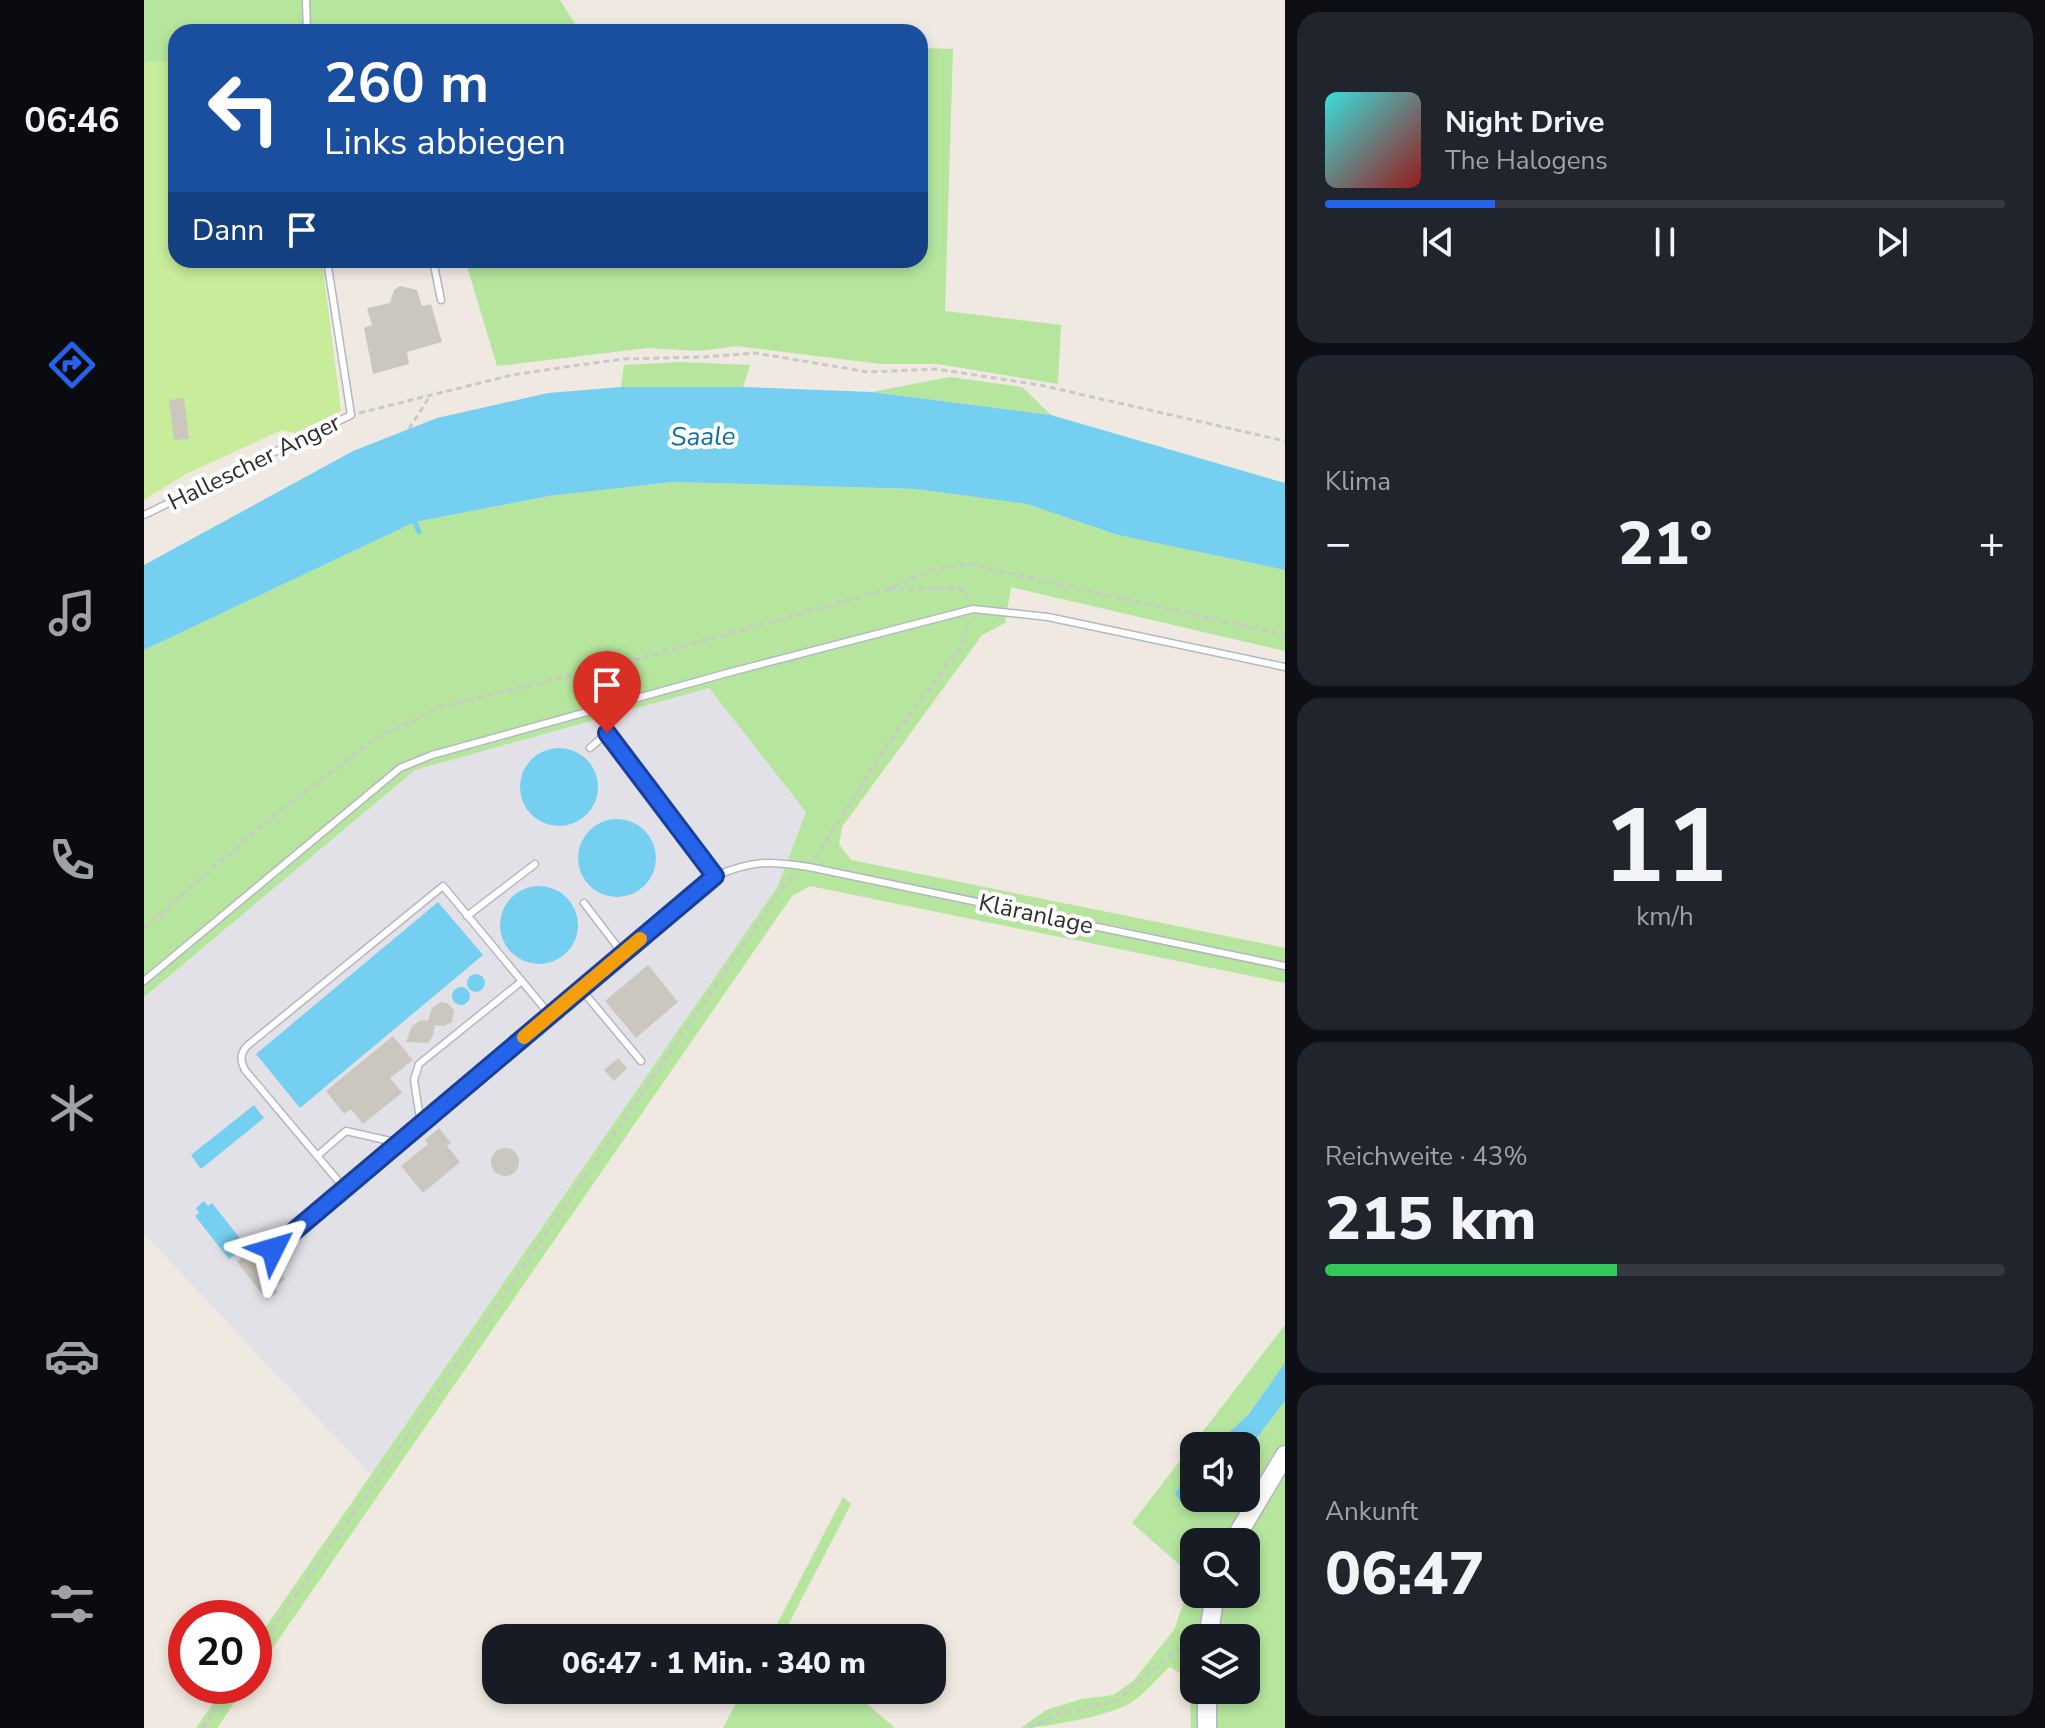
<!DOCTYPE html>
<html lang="de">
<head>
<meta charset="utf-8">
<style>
  body { margin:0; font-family:"Nunito Sans",sans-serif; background:#20242c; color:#f1f3f6; height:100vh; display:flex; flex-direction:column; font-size:30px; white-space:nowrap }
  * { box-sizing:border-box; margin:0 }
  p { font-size:26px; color:#9ea1a6 }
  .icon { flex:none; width:44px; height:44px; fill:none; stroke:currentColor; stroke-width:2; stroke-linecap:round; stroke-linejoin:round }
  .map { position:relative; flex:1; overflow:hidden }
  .side { display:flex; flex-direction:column; gap:12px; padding:12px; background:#0d0f14; width:760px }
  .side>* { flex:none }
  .guide { position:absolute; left:24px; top:24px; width:760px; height:244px; border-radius:24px; box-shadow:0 4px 12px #0003; background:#1a4fa0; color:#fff; overflow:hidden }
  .controls { position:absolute; left:1036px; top:1432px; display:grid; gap:16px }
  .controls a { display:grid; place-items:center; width:80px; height:80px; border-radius:16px; background:#171b24; box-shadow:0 4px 12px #0003; font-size:40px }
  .speed { position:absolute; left:24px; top:1600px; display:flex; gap:16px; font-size:40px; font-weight:700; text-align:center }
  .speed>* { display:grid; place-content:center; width:104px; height:104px; border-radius:50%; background:#171b24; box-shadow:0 4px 12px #0003; line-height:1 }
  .speed .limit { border:12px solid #d22; background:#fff; color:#111 }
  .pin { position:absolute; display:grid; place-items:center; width:68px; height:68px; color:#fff; margin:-82px -34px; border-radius:50% 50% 50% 0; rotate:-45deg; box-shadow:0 0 8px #0007 }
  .pin .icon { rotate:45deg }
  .me { position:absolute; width:88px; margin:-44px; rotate:50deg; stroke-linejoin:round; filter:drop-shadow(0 0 6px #0008) }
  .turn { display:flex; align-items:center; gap:28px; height:168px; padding:0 24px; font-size:36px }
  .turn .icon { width:104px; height:104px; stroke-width:2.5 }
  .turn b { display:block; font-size:56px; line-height:68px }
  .then { display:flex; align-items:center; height:76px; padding:0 24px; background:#0003; gap:16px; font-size:30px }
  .big { font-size:60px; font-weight:800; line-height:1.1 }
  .side .card { flex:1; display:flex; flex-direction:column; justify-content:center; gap:12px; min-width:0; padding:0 28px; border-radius:24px; background:#20242c }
  .side .dial { align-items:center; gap:0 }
  .dial b { font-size:104px; line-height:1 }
  .song { display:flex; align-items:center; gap:24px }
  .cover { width:96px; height:96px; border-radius:12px; background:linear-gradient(135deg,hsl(180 70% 55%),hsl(0 70% 35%)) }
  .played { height:8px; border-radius:4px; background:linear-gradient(90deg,#2563eb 25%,#363941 25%) }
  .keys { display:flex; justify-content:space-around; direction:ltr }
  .heat { display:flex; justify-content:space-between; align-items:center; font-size:44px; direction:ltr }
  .charge { height:12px; border-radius:6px; background:linear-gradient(90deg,#34c759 43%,#363941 0) }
  .trip { position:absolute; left:338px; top:1624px; width:464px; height:80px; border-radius:24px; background:#171b24; box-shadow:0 4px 12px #0003; font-weight:800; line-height:80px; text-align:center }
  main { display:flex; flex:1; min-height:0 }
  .tab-bar { display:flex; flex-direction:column; width:144px; justify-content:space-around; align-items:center; background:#090b0e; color:#9ea1a6 }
  .tab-bar .icon { width:56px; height:56px }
  .tab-bar .current { color:#2563eb }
  .tab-bar b { font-size:36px; color:#f1f3f6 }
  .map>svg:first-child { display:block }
  .industrial { fill:#e3e1e8 }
  .green { fill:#b6e59e; fill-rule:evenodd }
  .pitch { fill:#c9ec9a }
  .water { fill:#75cff0 }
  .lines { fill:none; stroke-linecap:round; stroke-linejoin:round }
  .stream { stroke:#75cff0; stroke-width:5 }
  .building { fill:#cbc7bf }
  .lane-casing { stroke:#b4b7c1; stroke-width:9 }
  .secondary-casing { stroke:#b4b7c1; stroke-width:21 }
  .path { stroke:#c9c9c9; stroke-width:3; stroke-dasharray:6 4; stroke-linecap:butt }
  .lane { stroke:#fff; stroke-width:6 }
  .secondary { stroke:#fff; stroke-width:18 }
  .route-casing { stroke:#184099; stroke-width:20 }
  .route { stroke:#2563eb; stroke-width:14 }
  .slow { stroke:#f59e0b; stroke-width:14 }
  .labels { text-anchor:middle; stroke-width:8; stroke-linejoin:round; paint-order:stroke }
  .street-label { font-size:24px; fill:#2e2e2e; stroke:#fff }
  .water-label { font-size:26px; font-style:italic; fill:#0d6fa3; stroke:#fff }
</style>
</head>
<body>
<main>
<nav class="tab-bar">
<b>06:46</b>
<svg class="icon current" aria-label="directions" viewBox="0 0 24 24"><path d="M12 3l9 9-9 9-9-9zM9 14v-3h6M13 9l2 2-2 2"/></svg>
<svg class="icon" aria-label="music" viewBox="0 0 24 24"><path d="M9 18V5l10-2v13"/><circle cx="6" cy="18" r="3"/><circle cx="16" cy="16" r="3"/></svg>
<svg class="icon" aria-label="phone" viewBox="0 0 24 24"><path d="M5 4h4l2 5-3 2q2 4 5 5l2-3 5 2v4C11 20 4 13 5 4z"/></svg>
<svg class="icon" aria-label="climate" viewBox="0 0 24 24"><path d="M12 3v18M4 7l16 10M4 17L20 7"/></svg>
<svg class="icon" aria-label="car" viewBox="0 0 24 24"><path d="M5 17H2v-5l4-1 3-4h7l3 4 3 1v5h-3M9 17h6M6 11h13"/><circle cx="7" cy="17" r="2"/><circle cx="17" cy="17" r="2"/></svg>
<svg class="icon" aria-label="filters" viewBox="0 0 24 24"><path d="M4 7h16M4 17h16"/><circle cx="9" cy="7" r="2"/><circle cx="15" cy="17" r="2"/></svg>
</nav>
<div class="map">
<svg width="1141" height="1728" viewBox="0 0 1141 1728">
  <rect width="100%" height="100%" fill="#efe9e1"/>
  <path class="industrial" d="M565,687L662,812L634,886L227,1475L0,1234V997L271,770Z"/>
  <path class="green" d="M0,0H416L436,32H32V60L0,63Z
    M776,48L809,49L801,311L917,325L914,384L794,364H737L593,346L556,351L504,348L353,366L321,260H776Z
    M536,362L606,365L599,387H477L480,365Z
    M806,377L878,387L907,415L728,392Z
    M529,482L773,489L883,504L974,535L1141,570V651L867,587L861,623L838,635L698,827L695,844L707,860L1141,948V983L666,886L648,896L110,1675V1644L634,886L662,812L565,688L271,770L0,997V650L271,522L405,496Z
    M1141,1325V1363L1104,1415L1070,1446H1050V1467L1042,1475L1039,1505L1052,1498H1102V1452L1141,1401V1728H1047L1046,1679L1026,1667C1013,1678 1002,1693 988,1702C970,1715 899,1728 877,1728L902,1710L938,1699L969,1695L989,1681L1030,1630L1041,1599L1037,1566L988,1523ZM1050,1542H1102V1594H1050ZM1050,1638H1102V1690H1050Z
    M699,1497L707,1504L641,1631L648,1638H626Z
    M81,1686H102L73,1728H52Z
    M599,1690H707L751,1728H579Z"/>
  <path class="pitch" d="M32,60V260H178L197,411L151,433L138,430L42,474L0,500V63Z"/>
  <path class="water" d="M477,387H599L728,392L907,415L1141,483V570L974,535L883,504L772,489L529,482L405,496L271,522L0,650V565L209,451L293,418L404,393Z
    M376 787a39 39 0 1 1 78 0a39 39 0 1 1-78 0Z
    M434 858a39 39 0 1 1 78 0a39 39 0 1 1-78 0Z
    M356 925a39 39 0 1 1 78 0a39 39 0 1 1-78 0Z
    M294,902L339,955L156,1108L112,1054Z
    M323 983a9 9 0 1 1 18 0a9 9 0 1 1-18 0Z
    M308 996a9 9 0 1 1 18 0a9 9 0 1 1-18 0Z
    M110,1105L120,1118L57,1169L47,1155Z
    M60,1201L64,1206L68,1203L102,1246L85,1259L51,1216L55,1213L52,1208Z
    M1141,1363V1401L1102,1452V1446H1070L1104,1415Z
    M1050,1467V1498H1052L1039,1505L1031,1493Z"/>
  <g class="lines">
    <path class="stream" d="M269,518L275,532"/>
  </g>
  <path class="building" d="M256,286L273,290L278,306L287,304L298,342L263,352L265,364L229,374L220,328L228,325L223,308L246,303L250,290Z
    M40,398L45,439L30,440L25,400Z
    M504,965L534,1002L492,1038L461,1001Z
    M297,1002L303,1003L310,1010L308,1022L300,1026L291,1025L289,1036L284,1043L262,1042L268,1026L277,1020L284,1021L288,1008Z
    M249,1036L269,1060L246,1078L258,1093L219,1124L207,1109L200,1114L182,1091Z
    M474,1058L483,1068L470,1081L460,1070Z
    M295,1128L307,1143L303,1146L316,1162L279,1193L257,1166L284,1144L281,1140Z
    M347 1162a14 14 0 1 1 28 0a14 14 0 1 1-28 0Z
    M116,1248L141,1279L130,1288L134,1292L123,1300L93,1262L102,1254L105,1257Z"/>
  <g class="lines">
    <g class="lane-casing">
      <path id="lane" d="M162,0L163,32
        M289,260L297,300
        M184,262L198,260
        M0,515L207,415L183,260
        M446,748L463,733L571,876
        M440,903L479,954
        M323,916L391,864
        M0,981L256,768L288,755L587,672L829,609L904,617L1141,667
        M437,989L497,1061
        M277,1125L270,1080L275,1064L378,981
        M173,1156L202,1131L255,1143
        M201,1189L101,1070C96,1060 96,1054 103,1046L299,886L406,1015
        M129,1249L571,876C610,860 625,861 665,867L1141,966"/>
    </g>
    <g class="secondary-casing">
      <path id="secondary" d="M1089,1542L1141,1455
        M1064,1638L1071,1594
        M1063,1690V1728"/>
    </g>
    <path class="path" d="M215,413L368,375L428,366L480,359L559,357L612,353L724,372L792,369L896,385L1141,441
      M265,429L284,399
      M744,589L817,588L824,599
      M671,858L743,745L817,647L825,621
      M0,928L117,826L232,738L297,707L493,659L744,589C771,576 794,566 825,564L1141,635
      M110,1654L222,1496L644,880L651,876
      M59,1728L87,1686
      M885,1728L917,1713L973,1701L1029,1652L1050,1646"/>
    <use href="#lane" class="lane"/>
    <use href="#secondary" class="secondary"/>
  </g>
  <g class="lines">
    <g class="route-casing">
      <path id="route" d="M129,1249L571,876L463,733"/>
    </g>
    <use href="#route" class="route"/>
    <path class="slow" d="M380,1037L496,939"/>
  </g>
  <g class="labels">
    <g class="street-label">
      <text transform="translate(110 462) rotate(-26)" y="8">Hallescher Anger</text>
      <text transform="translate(892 914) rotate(12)" y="8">Kläranlage</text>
    </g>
    <g class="water-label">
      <text transform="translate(559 436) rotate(-1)" y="9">Saale</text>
    </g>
  </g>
</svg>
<div class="controls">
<a><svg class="icon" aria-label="sound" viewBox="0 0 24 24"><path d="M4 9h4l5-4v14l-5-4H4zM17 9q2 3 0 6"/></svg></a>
<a><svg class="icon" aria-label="search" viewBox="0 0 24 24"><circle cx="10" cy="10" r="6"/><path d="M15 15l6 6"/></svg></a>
<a><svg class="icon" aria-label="layers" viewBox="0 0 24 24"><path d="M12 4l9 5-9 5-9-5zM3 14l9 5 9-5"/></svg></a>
</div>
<div class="speed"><div class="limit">20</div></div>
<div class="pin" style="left:463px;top:733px;background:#d93025"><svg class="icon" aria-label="arrive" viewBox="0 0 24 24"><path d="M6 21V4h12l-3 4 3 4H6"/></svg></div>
<svg class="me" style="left:129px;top:1249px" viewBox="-20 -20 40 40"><path d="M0-17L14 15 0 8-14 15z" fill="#2563eb" stroke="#fff" stroke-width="4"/></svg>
<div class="trip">06:47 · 1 Min. · 340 m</div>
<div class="guide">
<div class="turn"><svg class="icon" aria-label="left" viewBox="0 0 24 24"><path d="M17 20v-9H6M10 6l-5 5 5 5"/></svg><div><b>260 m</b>Links abbiegen</div></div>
<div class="then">Dann<svg class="icon" aria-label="arrive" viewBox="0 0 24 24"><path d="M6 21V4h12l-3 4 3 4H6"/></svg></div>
</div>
</div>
<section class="side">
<div class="card">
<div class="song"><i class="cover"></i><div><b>Night Drive</b><p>The Halogens</p></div></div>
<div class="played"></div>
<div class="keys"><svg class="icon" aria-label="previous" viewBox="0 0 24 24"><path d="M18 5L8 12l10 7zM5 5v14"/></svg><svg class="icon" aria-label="pause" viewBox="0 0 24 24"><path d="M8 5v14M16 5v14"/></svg><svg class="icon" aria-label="next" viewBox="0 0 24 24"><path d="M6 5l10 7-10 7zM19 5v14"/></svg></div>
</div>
<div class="card"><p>Klima</p>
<div class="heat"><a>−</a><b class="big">21°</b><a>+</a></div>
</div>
<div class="card dial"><b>11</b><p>km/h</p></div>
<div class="card"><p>Reichweite · 43%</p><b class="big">215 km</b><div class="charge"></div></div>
<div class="card"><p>Ankunft</p><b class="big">06:47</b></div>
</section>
</main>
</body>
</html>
